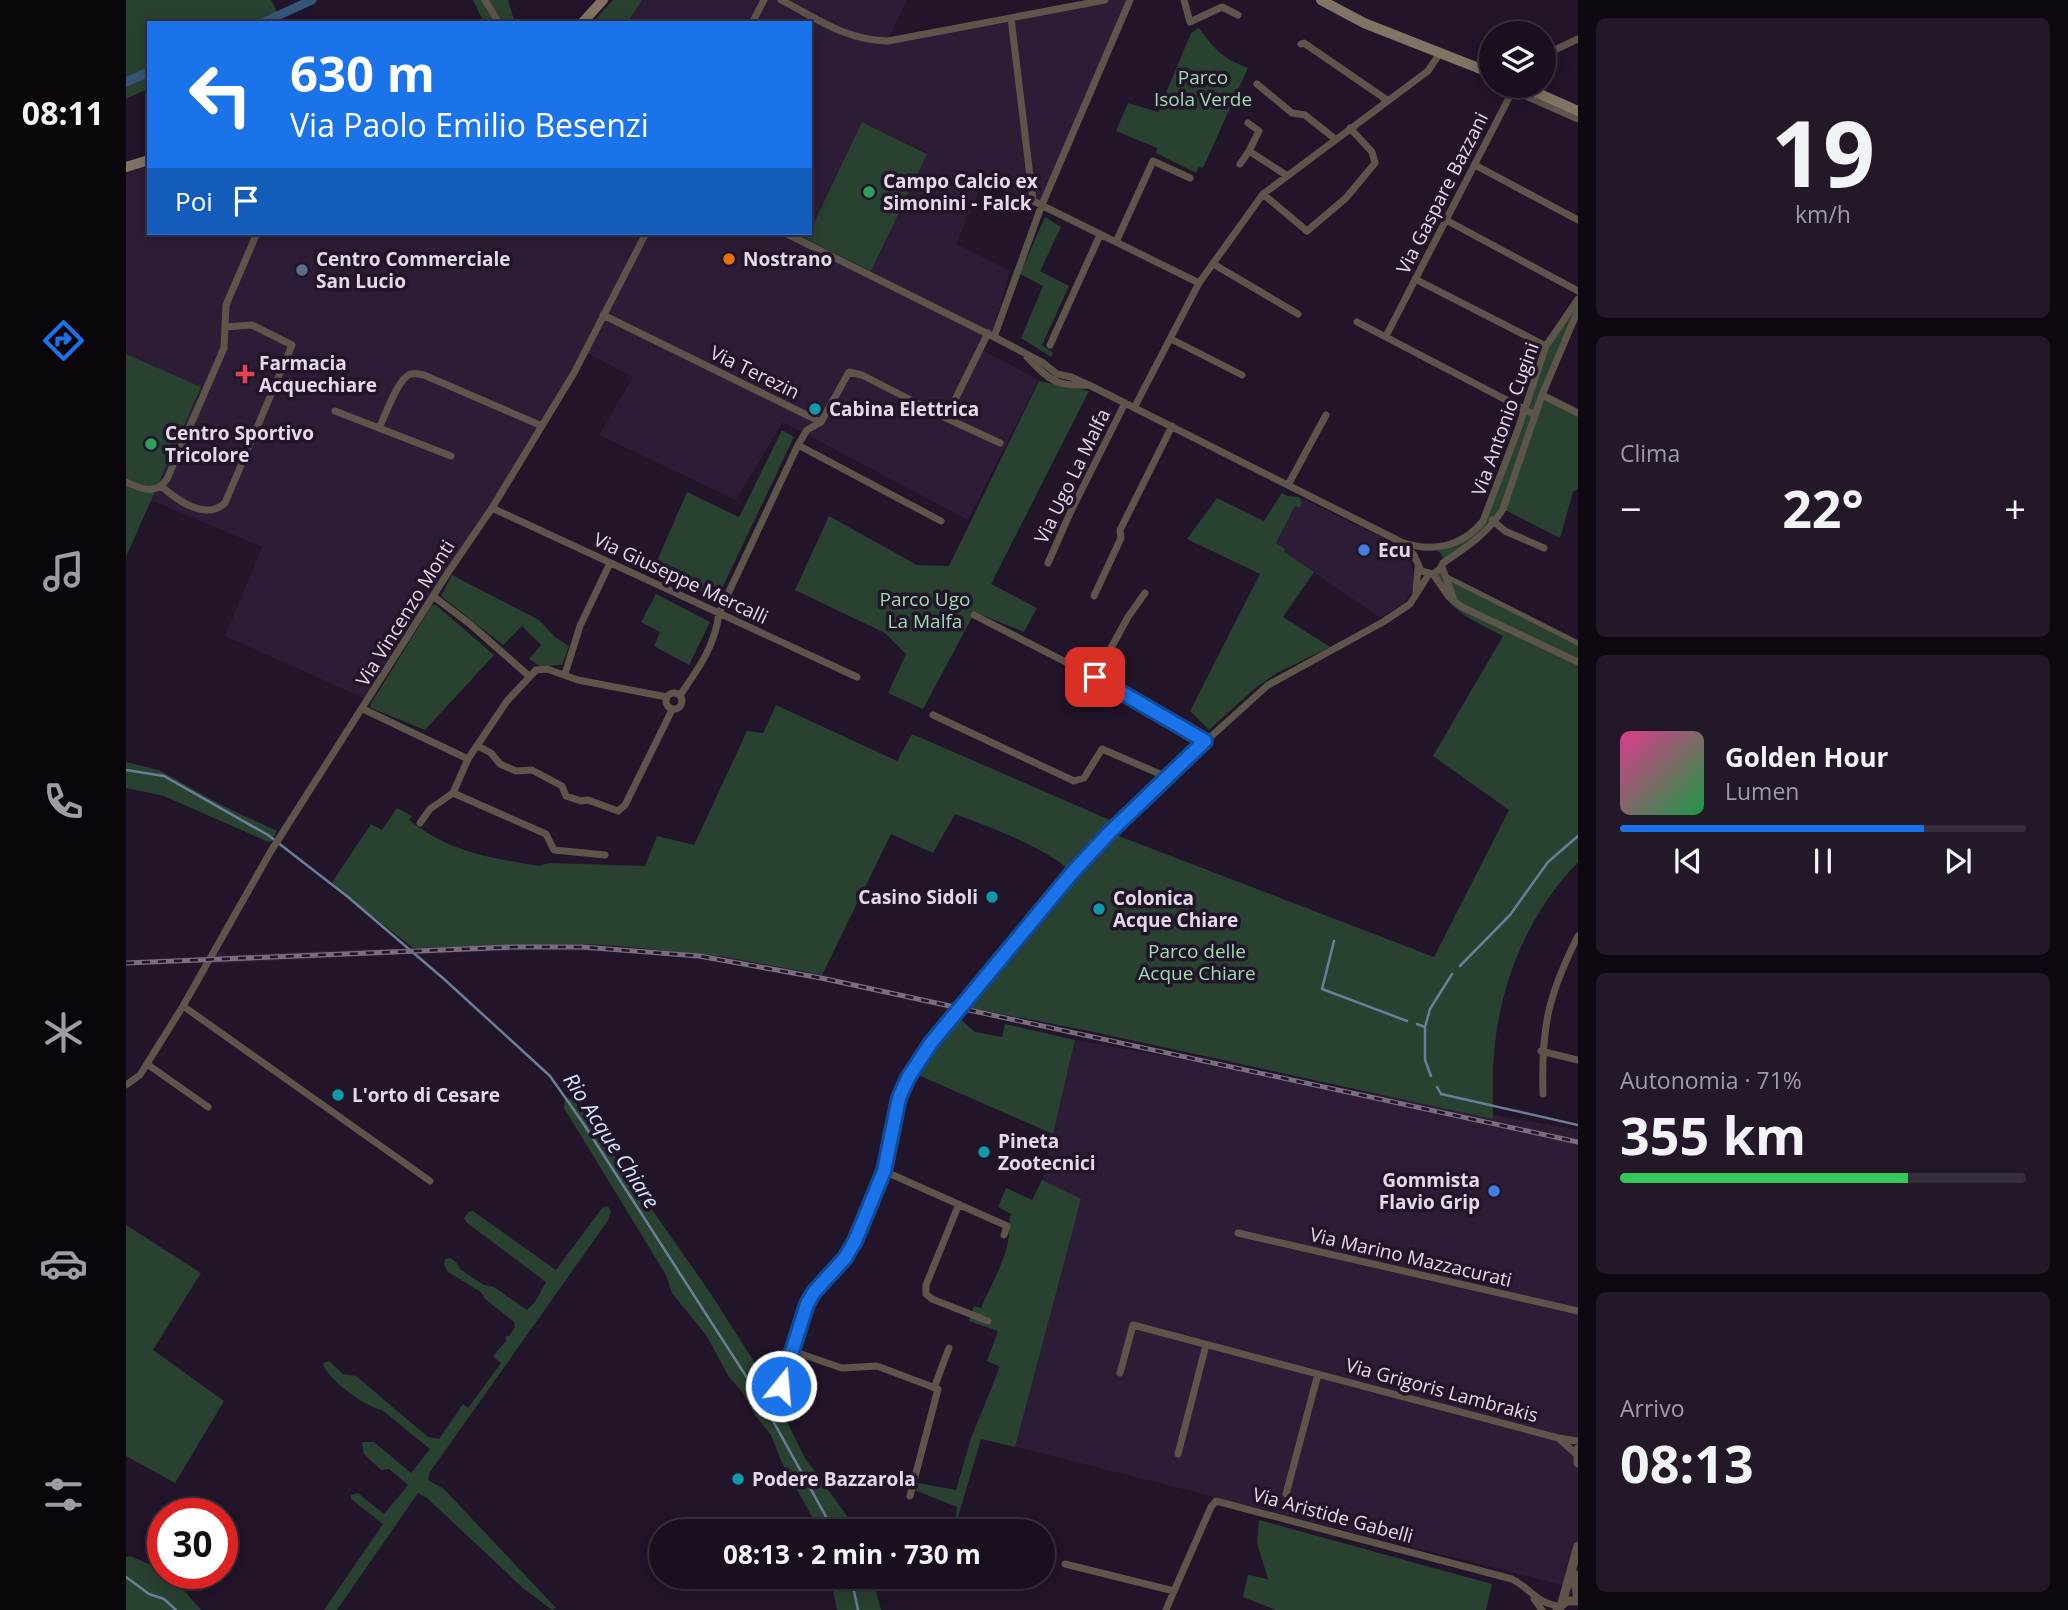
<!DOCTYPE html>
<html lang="it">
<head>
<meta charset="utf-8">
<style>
  body { margin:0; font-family:"Open Sans",sans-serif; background:#231828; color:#f1f3f6; height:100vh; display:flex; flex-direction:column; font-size:26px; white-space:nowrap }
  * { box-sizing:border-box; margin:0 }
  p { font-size:23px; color:#9f9ca4 }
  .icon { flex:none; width:38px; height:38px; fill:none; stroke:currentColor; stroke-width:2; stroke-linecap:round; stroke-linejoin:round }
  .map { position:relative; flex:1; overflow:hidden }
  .drawer { display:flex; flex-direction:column; gap:18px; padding:18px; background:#0e0811; width:490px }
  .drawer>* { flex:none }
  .banner { position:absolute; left:21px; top:21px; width:665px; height:214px; border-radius:0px; box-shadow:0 4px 18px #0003,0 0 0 2px #382f3d; background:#1a73e8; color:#fff; overflow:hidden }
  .fabs { position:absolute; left:1353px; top:21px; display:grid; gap:14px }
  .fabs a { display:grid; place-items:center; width:77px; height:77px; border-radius:50%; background:#1a0f1f; box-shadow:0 4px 18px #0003,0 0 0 2px #382f3d; font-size:35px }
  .speed { position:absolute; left:21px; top:1498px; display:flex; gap:14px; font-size:35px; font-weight:700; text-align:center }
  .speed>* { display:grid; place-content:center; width:91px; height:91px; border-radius:50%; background:#1a0f1f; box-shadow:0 4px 18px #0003,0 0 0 2px #382f3d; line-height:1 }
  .speed .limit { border:10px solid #d22; background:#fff; color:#111 }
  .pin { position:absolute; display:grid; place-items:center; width:60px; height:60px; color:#fff; margin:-30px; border-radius:14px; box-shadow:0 4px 10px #0006 }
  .me { position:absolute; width:77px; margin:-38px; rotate:17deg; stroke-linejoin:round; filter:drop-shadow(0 0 5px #0008) }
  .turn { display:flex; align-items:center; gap:24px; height:147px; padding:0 28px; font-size:32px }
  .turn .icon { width:91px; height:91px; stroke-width:2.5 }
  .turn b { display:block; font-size:49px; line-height:60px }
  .then { display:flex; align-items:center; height:66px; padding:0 28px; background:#0003; gap:14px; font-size:26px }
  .big { font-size:52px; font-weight:700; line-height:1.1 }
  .drawer .widget { flex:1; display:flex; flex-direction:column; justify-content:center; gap:10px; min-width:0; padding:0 24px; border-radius:10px; background:#231828 }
  .drawer .dial { align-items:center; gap:0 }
  .dial b { font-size:91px; line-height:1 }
  .song { display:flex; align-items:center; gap:21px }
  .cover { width:84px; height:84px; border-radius:10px; background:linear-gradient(135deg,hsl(330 70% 55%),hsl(140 70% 35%)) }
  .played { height:7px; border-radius:4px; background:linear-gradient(90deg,#1a73e8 75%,#382f3d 75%) }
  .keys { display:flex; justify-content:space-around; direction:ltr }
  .heat { display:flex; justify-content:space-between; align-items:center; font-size:38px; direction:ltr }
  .charge { height:10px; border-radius:5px; background:linear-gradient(90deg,#34c759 71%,#382f3d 0) }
  .trip { position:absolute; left:523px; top:1519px; width:406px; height:70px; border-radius:35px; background:#1a0f1f; box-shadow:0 4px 18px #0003,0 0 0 2px #382f3d; font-weight:700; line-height:70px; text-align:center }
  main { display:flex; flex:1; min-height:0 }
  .dock { display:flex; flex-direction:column; width:126px; justify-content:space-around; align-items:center; background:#0a060c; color:#9f9ca4 }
  .dock .icon { width:49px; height:49px }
  .dock .selected { color:#1a73e8 }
  .dock b { font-size:32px; color:#f1f3f6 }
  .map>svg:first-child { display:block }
  .built { fill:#2d1c36 }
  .green { fill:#294130 }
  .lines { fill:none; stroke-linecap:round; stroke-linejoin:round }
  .stream { stroke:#6b7e99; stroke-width:2.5 }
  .canal { stroke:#375677; stroke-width:9 }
  .pedestrian { stroke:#5d544a; stroke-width:5 }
  .minor { stroke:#5d544a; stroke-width:7 }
  .tertiary { stroke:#5d544a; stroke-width:9 }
  .secondary { stroke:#827464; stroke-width:10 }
  .rail-casing { stroke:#796d7f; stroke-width:5 }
  .rail { stroke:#221429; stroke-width:2.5; stroke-dasharray:8; stroke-linecap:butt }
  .route-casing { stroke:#114b97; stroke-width:18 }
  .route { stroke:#1a73e8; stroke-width:12 }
  .leisure-dot { fill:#2e9e5b; stroke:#221429; stroke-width:2.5 }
  .food-dot { fill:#e8710a; stroke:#221429; stroke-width:2.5 }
  .service-dot { fill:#5c6f8a; stroke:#221429; stroke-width:2.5 }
  .health-dot { fill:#e0444e; stroke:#221429; stroke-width:2.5 }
  .culture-dot { fill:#0f9aa8; stroke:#221429; stroke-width:2.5 }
  .shop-dot { fill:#3f7fe0; stroke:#221429; stroke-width:2.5 }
  .labels { text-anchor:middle; stroke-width:7; stroke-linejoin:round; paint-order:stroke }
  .park-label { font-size:19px; fill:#9bdeae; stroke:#221429 }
  .poi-label { font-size:19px; font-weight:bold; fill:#e3dae8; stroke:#221429; text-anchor:start }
  .street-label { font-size:19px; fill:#e3dae8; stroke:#221429 }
  .water-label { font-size:21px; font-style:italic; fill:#d2e7fe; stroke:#221429 }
</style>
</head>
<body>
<main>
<nav class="dock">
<b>08:11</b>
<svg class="icon selected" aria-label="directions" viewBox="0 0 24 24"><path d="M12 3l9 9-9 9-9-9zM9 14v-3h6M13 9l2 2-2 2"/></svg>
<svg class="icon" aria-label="music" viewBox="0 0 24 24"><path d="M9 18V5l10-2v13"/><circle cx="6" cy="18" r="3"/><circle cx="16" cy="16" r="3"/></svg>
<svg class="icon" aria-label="phone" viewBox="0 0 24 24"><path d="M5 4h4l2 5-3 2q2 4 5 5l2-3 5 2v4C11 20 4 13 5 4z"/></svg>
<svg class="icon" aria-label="climate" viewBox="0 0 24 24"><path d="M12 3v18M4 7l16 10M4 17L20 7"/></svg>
<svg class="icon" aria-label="car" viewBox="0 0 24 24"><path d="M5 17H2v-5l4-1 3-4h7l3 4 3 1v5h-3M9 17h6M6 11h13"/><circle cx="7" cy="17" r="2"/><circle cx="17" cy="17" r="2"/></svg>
<svg class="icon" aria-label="filters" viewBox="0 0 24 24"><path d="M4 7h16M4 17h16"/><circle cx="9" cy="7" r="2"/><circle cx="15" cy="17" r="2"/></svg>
</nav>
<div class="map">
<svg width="1452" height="1610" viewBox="0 0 1452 1610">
  <rect width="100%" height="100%" fill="#221429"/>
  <path class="built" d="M516,0H781L763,38L978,0H1004L915,207L858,180L830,244L884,271L867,331L863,330L854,349L913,380L842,520L657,422L610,500L473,435L507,377L459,352L448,373L242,700L99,636L136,547L25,500L0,551V172L23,164V233H683L680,239L745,270L801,153L736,122L684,230V23H501Z
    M1173,497L1269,544L1276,551L1286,566L1288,576V586L1279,602L1255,618L1158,552L1150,543L1169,506L1174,508L1176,503Z
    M456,944L600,957L696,975L829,1005L825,1010L690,979L599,962L507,952L418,950L293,954L291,952V948Z
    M268,948L270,949V955L82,964L89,952H97L100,955Z
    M949,1040L1452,1130V1589L855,1438Z"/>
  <path class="green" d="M0,0H145L155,20L150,23H23V88L0,99Z
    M347,0H382L389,23H358Z
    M487,0H516L501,23H466Z
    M1073,28C1089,50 1096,58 1122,68L1077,168L1073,167L1070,173L1030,153L1031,148L990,131L1002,103L1032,112L1065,33Z
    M736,122L801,154L745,271L680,239Z
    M919,217L935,227L914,271L943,286L916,345L927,353L925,357L895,338L917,286L894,274Z
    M1452,299V310L1416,394L1452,413V489L1447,492L1434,538L1377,509L1369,522L1317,563L1316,555L1310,549L1335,540L1357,521L1420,346Z
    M0,354L75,387L0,557Z
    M913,381L963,391L865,584L911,608L898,632L849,612L797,709L762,693L780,654L759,633L669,590L703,516L791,565L823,566Z
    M656,430L668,437L591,599L527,570L561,492L613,517Z
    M1156,493L1161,496L1173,497L1176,503L1174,508L1169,506L1150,543L1159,549L1158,552L1188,572L1157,617L1204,647L1151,673L1128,689L1083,730L1064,711L1134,574L1061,539L1091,498L1138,521Z
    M1312,571L1452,642V862C1402,914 1374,982 1368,1054C1366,1075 1367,1097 1367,1119L963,1031L839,1007L899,934L908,928L989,836L985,833L1308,957L1383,810L1307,756L1377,636C1345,619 1320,611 1307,574Z
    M326,575L413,620L429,637L443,646L436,665L414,666L403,659L415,645L396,626L377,645L315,596Z
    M530,594L584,622L563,665L528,646L534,632L515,622Z
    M306,605H310L368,655L299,730L245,708L244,705Z
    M650,705L771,761L786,734L991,823L946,873C924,849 861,826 829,814L807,853L765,834L696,975L600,957L492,946L456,944L287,948L205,884L245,824L256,830L271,808L286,816L283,820C325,853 362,857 413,866L423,863L519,866L531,836L568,845L621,731L637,733Z
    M0,762L33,770L97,806L151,831L145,842L140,841L38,796L0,788Z
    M832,1017L849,1032L876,1037L879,1024L949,1040L927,1134L790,1074Z
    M439,1098L447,1099L467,1125L585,1294L641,1382L679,1458L732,1531H694L656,1463L645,1435L629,1415L617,1393L603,1377L580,1335L546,1293L540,1275L438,1108Z
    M916,1180L955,1199L889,1447L855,1439L828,1531L831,1507L786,1489L787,1482L830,1490L845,1438L874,1367L861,1361L872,1331L843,1321L848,1306L855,1308C864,1287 881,1258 883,1235C884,1227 882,1223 885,1214L872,1207L880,1188L906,1200Z
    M482,1206L485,1212L483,1219L304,1472L302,1480L318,1489L430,1608L426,1610L397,1588L300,1497L292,1493L211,1610H198L257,1524L225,1499V1495L232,1493L258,1514L282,1485L263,1469L255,1470L238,1454L236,1442H248L285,1473L304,1449L256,1410C241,1408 200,1379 197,1363L203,1361L217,1374L230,1376L302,1437L313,1439L337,1404L342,1408L375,1363L367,1356L380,1341V1336H383L389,1327L388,1322L359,1299L355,1292L322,1272L318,1265L319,1259L324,1258L330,1262L335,1270L358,1285L368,1287L401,1310L409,1302L420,1282L341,1223L338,1218L342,1212L347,1211L430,1270L476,1208Z
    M0,1225L75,1273L27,1350L98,1401L49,1483L0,1456Z
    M1133,1520L1366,1584L1360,1610H1150L1117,1597L1122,1575L1142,1579L1131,1543Z
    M4,1556L37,1570V1573H43L75,1610H0V1557Z
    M704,1577H746L755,1610H711Z"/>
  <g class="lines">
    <path class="stream" d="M0,770L38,776L142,835L222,897L318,979L424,1076L457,1123L636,1401L708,1531
      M1208,941L1196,989L1281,1021
      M1334,966L1384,915L1422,862L1452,836
      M1291,1024L1299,1027V1060L1305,1076
      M1299,1027L1304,1009L1326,974
      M1311,1087L1315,1094L1452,1125
      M0,1577L23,1594L38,1599L50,1610
      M725,1577L732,1610"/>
    <path class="canal" d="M136,23L186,0
      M0,82L23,72"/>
    <path class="pedestrian" d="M1319,576L1452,643"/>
    <path class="minor" d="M359,0L373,23
      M655,0C692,19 719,40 762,41L979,0
      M1058,0L1064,22L1096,7L1112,15
      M885,18L907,201L1073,283
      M626,23L638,0
      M1175,44L1178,43L1261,100
      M1418,55L1452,39
      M1131,84L1166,113L1179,115L1209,139
      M1122,123L1133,131L1123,151L1160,175
      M1114,164L1123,151
      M1349,165L1452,220
      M1137,194L1181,231L1220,198L1249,163L1246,152L1224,128
      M1320,220L1452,291
      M659,233L868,337L916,362L931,374L945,377L963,385L1275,542C1306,553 1336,547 1357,521L1391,432L1420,346L1452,299
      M990,242L1027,161L1064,178
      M1089,265L1172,314
      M1289,279L1420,346
      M477,315L695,422L723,372L736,375L820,418L862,333
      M1231,322L1409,415
      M1260,336L1386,92H1391L1452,119
      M868,337L915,207L1004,0
      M1045,339L1116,375
      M924,345L974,235
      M901,357C923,379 928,387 962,385
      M1416,395L1452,413
      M1008,408L1073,283L1137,194L1302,71L1314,53
      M209,411L325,456
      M820,418L874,443
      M253,428C259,416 270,384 281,376C286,372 292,374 298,375L416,426
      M672,445L815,521
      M0,482C16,489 29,496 41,479L98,348L100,305L131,233
      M1162,485L1200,415
      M35,486C51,500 80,521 99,503L166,345L126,325L99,327
      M366,508L731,677
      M1366,520L1379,531L1418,548
      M1278,545L1288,555L1295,571L1307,574L1314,569L1317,563C1341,547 1362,533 1377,509L1416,395L1452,310
      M922,563L945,511L999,403
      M1316,567L1327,597
      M1307,574L1323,597L1336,607L1452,662
      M1290,592L1292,568
      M307,596L344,624L403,676
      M968,596L995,538L994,530L1046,426
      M848,615L969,677L1079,741
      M439,674L454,626L484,563
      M969,677L1002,617L1019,593
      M540 701a8 8 0 1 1 16 0a8 8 0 1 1-16 0Z
      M554,695C573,668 589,646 593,613L672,445L681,430L695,422
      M237,709L342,759L327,793L420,834L428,850L479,855
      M807,715L948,781L958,778L976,749L1041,777
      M352,746L365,753L374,764L390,771L406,770L436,786L440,796L455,801L462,800L492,811L499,805L546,710
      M342,759L381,701L410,670L421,669L452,680L541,697
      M294,823L304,809L327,793
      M57,1006L304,1181
      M1415,1051L1452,1060
      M21,1064L82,1107
      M0,1085L14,1075L57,1006L145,851L323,571L366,508L448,373L520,233
      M1417,1094C1415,1028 1422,995 1452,936
      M758,1171L881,1226L878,1235
      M833,1204L800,1285V1294L806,1299L862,1321
      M1112,1233L1452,1311
      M666,1351L716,1368L751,1366L812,1389L784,1496
      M994,1373L1007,1325L1432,1438L1452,1441
      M655,1386L681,1304L688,1292L719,1258L729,1241L758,1171L773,1098L783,1076L822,1020L946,873L984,832L1038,779L1142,685L1257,622L1284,604L1303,574
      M808,1388L823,1348
      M1433,1439L1450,1454
      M1052,1454L1080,1345
      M1160,1494L1192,1374
      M939,1564L1048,1591L1085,1507L1090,1501L1386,1579C1405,1589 1410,1603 1433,1606
      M1408,1599L1416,1610
      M1040,1610L1048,1591"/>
    <path class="tertiary" d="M1452,1449V1463
      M1448,1574L1452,1600
      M1436,1603L1452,1546
      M1431,1610L1440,1601H1452"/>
    <path class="secondary" d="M1195,0L1238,23L1365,73
      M456,23L477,0
      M1396,86L1452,111
      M0,167L23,160"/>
    <g class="rail-casing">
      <path id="rail" d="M0,963L387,947H456L573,956L695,978L1452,1142"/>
    </g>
    <use href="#rail" class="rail"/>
  </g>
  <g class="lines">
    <g class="route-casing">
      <path id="route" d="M655,1386L681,1304L688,1292L719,1258L729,1241L758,1171L773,1098L782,1078L805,1043L946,873L984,832L1079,741L969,677"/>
    </g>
    <use href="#route" class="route"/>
  </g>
  <g class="leisure-dot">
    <circle cx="743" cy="192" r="7"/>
    <circle cx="25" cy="444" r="7"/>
  </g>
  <circle class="food-dot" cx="603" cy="259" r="7"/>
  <circle class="service-dot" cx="176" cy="270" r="7"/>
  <path class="health-dot" d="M115.5 363.5h7v7h7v7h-7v7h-7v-7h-7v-7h7z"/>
  <g class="culture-dot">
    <circle cx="689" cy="409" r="7"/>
    <circle cx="866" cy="897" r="7"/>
    <circle cx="973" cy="909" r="7"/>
    <circle cx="212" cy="1095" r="7"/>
    <circle cx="858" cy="1152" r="7"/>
    <circle cx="612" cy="1479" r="7"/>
  </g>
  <g class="shop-dot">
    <circle cx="1238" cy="550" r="7"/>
    <circle cx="1368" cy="1191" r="7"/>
  </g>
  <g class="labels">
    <g class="park-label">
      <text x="1077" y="84">Parco<tspan x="1077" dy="22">Isola Verde</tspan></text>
      <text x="799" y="606">Parco Ugo<tspan x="799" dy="22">La Malfa</tspan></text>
      <text x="1071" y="958">Parco delle<tspan x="1071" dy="22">Acque Chiare</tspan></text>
    </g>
    <g class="poi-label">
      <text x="757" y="188">Campo Calcio ex<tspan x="757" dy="22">Simonini - Falck</tspan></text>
      <text x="190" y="266">Centro Commerciale<tspan x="190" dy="22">San Lucio</tspan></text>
      <text x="617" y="266">Nostrano</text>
      <text x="133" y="370">Farmacia<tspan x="133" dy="22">Acquechiare</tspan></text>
      <text x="703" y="416">Cabina Elettrica</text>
      <text x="39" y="440">Centro Sportivo<tspan x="39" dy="22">Tricolore</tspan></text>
      <text x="1252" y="557">Ecu</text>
      <text x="852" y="904" text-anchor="end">Casino Sidoli</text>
      <text x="987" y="905">Colonica<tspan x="987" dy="22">Acque Chiare</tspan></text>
      <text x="226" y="1102">L'orto di Cesare</text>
      <text x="872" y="1148">Pineta<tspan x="872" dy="22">Zootecnici</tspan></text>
      <text x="1354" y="1187" text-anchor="end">Gommista<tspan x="1354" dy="22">Flavio Grip</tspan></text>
      <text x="626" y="1486">Podere Bazzarola</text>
    </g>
    <g class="street-label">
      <text transform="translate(1316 193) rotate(-63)" y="7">Via Gaspare Bazzani</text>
      <text transform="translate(629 372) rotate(26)" y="7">Via Terezin</text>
      <text transform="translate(1379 419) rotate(-70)" y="7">Via Antonio Cugini</text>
      <text transform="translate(946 476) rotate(-64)" y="7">Via Ugo La Malfa</text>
      <text transform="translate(555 578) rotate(25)" y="7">Via Giuseppe Mercalli</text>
      <text transform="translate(279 613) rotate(-58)" y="7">Via Vincenzo Monti</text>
      <text transform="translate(1285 1257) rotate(13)" y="7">Via Marino Mazzacurati</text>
      <text transform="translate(1316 1390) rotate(15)" y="7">Via Grigoris Lambrakis</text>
      <text transform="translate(1207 1515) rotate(15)" y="7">Via Aristide Gabelli</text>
    </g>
    <g class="water-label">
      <text transform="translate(485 1141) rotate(57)" y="7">Rio Acque Chiare</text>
    </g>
  </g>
</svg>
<div class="fabs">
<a><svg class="icon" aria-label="layers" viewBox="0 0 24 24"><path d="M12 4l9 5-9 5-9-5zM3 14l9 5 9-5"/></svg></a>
</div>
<div class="speed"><div class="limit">30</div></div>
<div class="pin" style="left:969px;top:677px;background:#d93025"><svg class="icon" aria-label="arrive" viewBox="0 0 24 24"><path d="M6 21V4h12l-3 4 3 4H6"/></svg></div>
<svg class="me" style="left:655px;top:1386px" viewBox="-20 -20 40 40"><circle r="17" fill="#1a73e8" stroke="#fff" stroke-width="3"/><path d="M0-11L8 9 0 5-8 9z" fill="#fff"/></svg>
<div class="trip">08:13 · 2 min · 730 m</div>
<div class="banner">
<div class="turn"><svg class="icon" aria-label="left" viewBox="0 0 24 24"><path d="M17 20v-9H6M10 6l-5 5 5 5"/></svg><div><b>630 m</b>Via Paolo Emilio Besenzi</div></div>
<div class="then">Poi<svg class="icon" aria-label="arrive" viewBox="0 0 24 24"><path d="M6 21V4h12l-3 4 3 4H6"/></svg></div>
</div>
</div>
<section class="drawer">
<div class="widget dial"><b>19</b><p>km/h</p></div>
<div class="widget"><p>Clima</p>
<div class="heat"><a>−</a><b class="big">22°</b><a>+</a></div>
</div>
<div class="widget">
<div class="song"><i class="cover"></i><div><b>Golden Hour</b><p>Lumen</p></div></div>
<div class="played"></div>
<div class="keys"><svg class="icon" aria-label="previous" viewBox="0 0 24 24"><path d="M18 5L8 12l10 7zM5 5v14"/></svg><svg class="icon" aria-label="pause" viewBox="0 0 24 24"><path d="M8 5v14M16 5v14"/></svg><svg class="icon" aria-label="next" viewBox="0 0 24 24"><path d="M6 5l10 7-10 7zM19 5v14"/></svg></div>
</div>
<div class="widget"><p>Autonomia · 71%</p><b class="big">355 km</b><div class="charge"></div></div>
<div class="widget"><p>Arrivo</p><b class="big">08:13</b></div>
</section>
</main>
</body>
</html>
